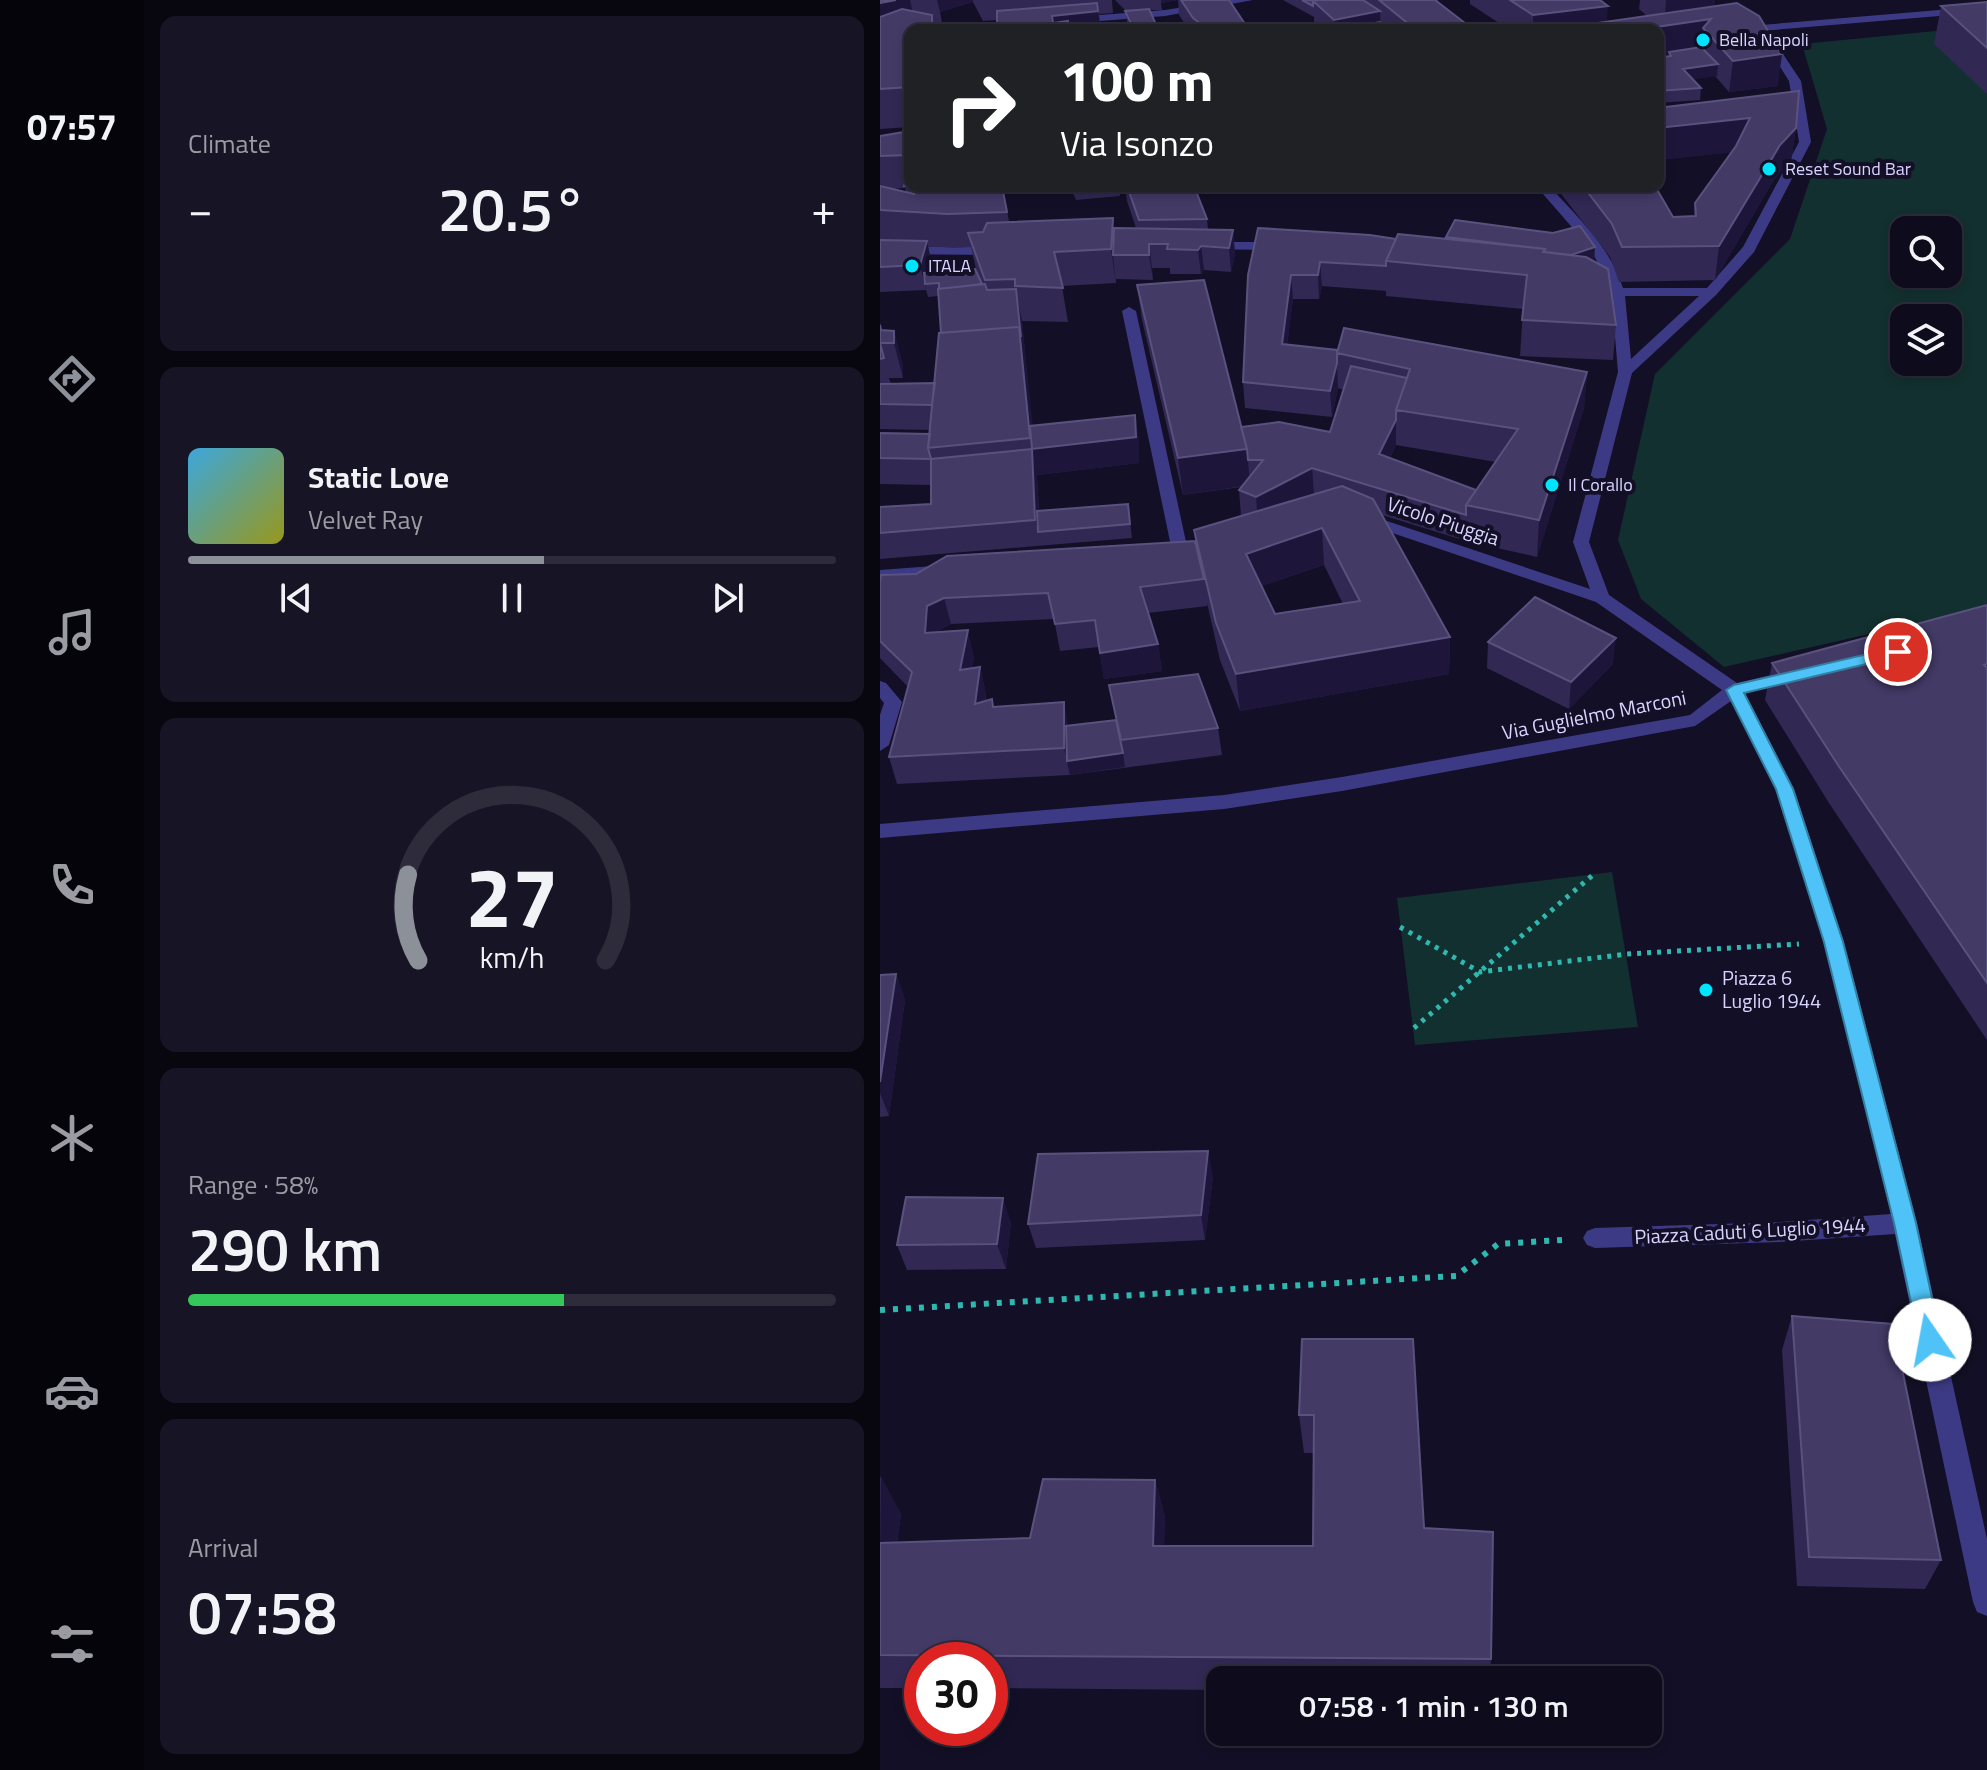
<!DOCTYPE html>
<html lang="en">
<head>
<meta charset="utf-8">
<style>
  body { margin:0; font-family:"Titillium Web",sans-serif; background:#171425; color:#f1f3f6; height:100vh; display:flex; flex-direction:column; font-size:30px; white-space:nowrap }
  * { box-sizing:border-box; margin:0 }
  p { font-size:26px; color:#9b9ba3 }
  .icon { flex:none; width:44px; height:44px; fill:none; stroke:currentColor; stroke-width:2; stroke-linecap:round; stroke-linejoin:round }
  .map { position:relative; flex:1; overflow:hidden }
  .drawer { display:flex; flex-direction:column; gap:16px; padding:16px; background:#08060f; width:736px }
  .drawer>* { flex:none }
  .top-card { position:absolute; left:24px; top:24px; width:760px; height:168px; border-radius:16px; box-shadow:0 4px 12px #0003,0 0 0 2px #2e2b3b; background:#202124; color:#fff; overflow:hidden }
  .controls { position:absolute; left:1010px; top:216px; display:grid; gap:16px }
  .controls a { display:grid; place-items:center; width:72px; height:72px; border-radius:16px; background:#0e0b1c; box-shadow:0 4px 12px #0003,0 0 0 2px #2e2b3b; font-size:40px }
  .speed { position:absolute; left:24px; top:1642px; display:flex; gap:16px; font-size:40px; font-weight:700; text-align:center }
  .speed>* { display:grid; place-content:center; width:104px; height:104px; border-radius:50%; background:#0e0b1c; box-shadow:0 4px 12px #0003,0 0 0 2px #2e2b3b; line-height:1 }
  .speed .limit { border:12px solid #d22; background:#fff; color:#111 }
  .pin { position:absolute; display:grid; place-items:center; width:68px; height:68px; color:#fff; margin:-34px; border:4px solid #fff; border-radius:50%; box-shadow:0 2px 8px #0007 }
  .me { position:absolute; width:88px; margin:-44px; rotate:348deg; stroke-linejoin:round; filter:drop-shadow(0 0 6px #0008) }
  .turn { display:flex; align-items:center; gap:28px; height:168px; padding:0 24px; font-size:36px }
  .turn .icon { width:104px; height:104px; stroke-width:2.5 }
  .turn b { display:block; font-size:56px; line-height:68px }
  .big { font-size:60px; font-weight:600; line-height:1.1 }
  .drawer .tile { flex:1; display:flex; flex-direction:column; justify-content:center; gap:12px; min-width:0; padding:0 28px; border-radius:16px; background:#171425 }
  .drawer .dial { align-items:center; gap:0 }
  .dial svg { height:208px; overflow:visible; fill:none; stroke:#2e2b3b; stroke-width:7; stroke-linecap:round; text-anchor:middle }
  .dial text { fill:#f1f3f6; stroke:none }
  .song { display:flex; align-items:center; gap:24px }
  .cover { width:96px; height:96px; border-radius:12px; background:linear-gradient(135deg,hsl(200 70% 55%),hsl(60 70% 35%)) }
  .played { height:8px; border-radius:4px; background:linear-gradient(90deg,#8c9099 55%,#2e2b3b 55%) }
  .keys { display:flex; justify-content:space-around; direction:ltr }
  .heat { display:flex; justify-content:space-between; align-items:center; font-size:44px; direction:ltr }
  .charge { height:12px; border-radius:6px; background:linear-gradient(90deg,#34c759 58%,#2e2b3b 0) }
  .trip { position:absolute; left:326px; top:1666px; width:456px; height:80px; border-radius:16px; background:#0e0b1c; box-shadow:0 4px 12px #0003,0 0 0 2px #2e2b3b; font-weight:600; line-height:80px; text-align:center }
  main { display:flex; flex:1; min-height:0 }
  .dock { display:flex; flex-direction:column; width:144px; justify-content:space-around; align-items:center; background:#06040b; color:#9b9ba3 }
  .dock .icon { width:56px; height:56px }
  .dock .selected { color:#8c9099 }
  .dock b { font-size:36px; color:#f1f3f6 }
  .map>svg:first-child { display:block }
  .green { fill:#12302f; fill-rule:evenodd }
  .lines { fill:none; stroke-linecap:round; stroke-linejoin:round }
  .path-far1 { stroke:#2fb8b0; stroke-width:5; stroke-dasharray:4 6; stroke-linecap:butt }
  .path { stroke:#2fb8b0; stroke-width:6; stroke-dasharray:5 8; stroke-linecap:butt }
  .minor { fill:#3d3a85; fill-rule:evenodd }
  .wall { fill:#312854; fill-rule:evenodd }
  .shaded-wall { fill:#1d163a }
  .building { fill:#433a66; stroke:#5a527e; stroke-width:2; fill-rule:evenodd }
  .route { fill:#4fc3f7; stroke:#337fa1; stroke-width:2 }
  .poi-dot { fill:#00e5ff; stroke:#130f26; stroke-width:3 }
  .labels { text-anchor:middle; stroke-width:8; stroke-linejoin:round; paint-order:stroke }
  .far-poi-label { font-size:18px; fill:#d9d4ff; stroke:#130f26; text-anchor:start }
  .street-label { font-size:20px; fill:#d9d4ff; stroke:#130f26 }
  .poi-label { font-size:20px; fill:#d9d4ff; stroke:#130f26; text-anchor:start }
</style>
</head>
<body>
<main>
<nav class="dock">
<b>07:57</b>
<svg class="icon selected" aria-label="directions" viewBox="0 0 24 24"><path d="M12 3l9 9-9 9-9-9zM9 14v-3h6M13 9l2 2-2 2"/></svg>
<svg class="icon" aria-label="music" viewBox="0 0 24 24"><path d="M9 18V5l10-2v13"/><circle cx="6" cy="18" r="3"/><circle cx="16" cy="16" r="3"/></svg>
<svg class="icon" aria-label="phone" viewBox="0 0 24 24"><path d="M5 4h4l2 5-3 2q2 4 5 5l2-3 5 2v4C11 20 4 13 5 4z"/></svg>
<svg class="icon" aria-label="climate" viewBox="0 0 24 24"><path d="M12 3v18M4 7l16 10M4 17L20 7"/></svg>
<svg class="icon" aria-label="car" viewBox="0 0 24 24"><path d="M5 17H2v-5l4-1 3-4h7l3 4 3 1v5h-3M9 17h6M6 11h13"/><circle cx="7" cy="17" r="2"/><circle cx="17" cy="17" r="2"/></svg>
<svg class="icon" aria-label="filters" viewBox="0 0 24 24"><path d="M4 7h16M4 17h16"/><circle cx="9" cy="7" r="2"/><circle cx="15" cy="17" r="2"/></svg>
</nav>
<section class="drawer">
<div class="tile"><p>Climate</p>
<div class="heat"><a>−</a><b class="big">20.5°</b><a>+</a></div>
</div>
<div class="tile">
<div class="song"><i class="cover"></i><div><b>Static Love</b><p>Velvet Ray</p></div></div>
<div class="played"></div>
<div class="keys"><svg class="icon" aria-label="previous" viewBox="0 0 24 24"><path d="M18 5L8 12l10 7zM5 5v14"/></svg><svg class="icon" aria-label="pause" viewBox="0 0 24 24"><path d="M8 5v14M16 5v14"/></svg><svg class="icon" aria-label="next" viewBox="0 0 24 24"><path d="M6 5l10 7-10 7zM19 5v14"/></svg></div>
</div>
<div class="tile dial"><svg viewBox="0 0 100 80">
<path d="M14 69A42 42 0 1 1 86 69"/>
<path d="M14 69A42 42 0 0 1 10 36" stroke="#8c9099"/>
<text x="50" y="56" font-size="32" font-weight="700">27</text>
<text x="50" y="72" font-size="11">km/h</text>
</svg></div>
<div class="tile"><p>Range · 58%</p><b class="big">290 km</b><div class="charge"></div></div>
<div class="tile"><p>Arrival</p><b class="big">07:58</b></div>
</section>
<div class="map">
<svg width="1107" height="1770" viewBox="0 0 1107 1770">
  <rect width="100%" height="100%" fill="#130f26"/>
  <path class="green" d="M1107,26V607L844,667L761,599L738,540L775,374L910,239L947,129L922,44ZM1024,230H1068V274H1024ZM1024,318H1068V362H1024Z
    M732,872L758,1027L535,1045L517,898Z"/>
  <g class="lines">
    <path class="path-far1" d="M520,927L600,972L747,954L919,944
      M534,1028L714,874"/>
    <path class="path" d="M0,1310L576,1276L618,1244L682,1240"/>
    <path class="minor" d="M348,0H373L285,16L194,23L189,20L194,17L285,10Z
      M1107,6V12L869,32L864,29L869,26Z
      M146,23L147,25L142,28L72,30L77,27Z
      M883,36H891L921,81L931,142L874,252L836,295L752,373L709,542L729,595L857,683L913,670L922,676L919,680L865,693L914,789L964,942L1037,1223L1107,1539V1616L1097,1612L1093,1602L1015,1234L900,1242L715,1248L707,1245L703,1238L707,1231L715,1228L900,1222L1011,1214L944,942L896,789L851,701L815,726L462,791L344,809L0,838V824L344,795L462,777L810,715L842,690L716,602L477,521L475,518L477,515H489L710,589L693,542L738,372L732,301L731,295L697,287L704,283L729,287L711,249L656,186H669C698,217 730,247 743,288H827L863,247L919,142L909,81L882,38ZM745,296H819L751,359Z
      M327,242H399L406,246L399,250L322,249L320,246Z
      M0,246L119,247L126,251L119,255L0,254Z
      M249,307L256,311L308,551L300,556L292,551L242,311Z
      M67,565L75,570L73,574L0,580V570Z
      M0,681L6,683L22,702L9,745L0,751V715L4,703L0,698Z"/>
  </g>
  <path class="wall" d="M0,0H232L233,13L219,14L221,30H117V20L103,21L93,2L60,12L63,27H55V30H30V127L0,129Z
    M235,0H349L369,30H309L299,15L298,0L281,3L282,10H269L278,30H250L247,23L246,11Z
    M403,0H558V2L594,30H442L434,23V17Z
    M590,0H720L727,21L767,16L759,9L760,0H835L834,6L898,86L849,92L835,76L812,79L821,88L820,100L778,103V58L789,56L778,57V30L628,29L590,4Z
    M1107,2V94L1054,44L1061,6Z
    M778,108L916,128L911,161L895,178L835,280L739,282L730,257L675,186H775L793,217L814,216L815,203L852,152L778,160Z
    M30,131V186H123L129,222L233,218L234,228H256L247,201L245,186H336V190L317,192L327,219L328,229L353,230L355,254L351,272L324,270L321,274H290V268H272L273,280L236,279V283L182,286L188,322L142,321L152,426L259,440V463L157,475L159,511L248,504L252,538L0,559V507L51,504V485L0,484V433L50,434V430L0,429V322L2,330L14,331L23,366V378H9L11,384L55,383L61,333L58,296L48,297L46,290L0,292V136ZM25,188L26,192L13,189ZM48,246L74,248L91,247L97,273H50L52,265Z
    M190,186H239L240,196L196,200Z
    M566,237L715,247L714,261L736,325L733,360L640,356L643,309L506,296V291L442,286L439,299H413L407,345L707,372L704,408L657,557L586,541L502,515L570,637L569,674L360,711L340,660L327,603V606L268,613L278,644L282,671L224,679L219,647L180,651L174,619L71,624L54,633L94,657L92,668L100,667L106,694V701L114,707L184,702L188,726L338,728L342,755L190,775L17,784L9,757L28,687L0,658V583L36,574L315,541L314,530L361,516L359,490L361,487L303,495L262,320L257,285L361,427L450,432L464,390L458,388L452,417L365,408L363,382L368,275L516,239H566ZM516,445L616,462L596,490L510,458ZM444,565L463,604L395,614L382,586Z
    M1107,605V1040L949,803L885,700L892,663Z
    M608,642L733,664L689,709L607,668Z
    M16,974L25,1000L9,1116L0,1117V975Z
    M333,1176L325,1240L156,1248L148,1224Z
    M131,1222L126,1269L27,1270L17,1245Z
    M912,1316L1061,1560L1045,1589L917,1586L902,1350Z
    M422,1339L544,1528L611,1659L610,1680H340V1690L110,1688V1660H42V1688H0V1476L21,1514L17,1543L150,1538L275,1480L285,1517L284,1546H433L434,1453H424L419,1415Z"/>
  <path class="shaded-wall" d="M16,0H30L36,28L0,35V3Z
    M57,0H93V2L60,12Z
    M281,0H298L281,3Z
    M786,0H835L832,26L823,28L821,51L789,52V56L778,57V30H756L784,26Z
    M728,6L726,30H653V15Z
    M218,11L221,30H174L172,16Z
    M500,11L501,30L468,28V30H455L454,20Z
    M902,54L898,86L849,92L853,61Z
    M838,64L837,76L802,81L803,69Z
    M778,117L870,118L866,151L778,160Z
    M916,128L911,161L895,178L835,280L839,246L900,145Z
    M310,186H336V190L310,193Z
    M233,218L238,252L233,255L236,283L231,249Z
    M353,230L355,254L351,272L349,248Z
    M47,241L52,265L48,284H45L46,290L40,265Z
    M269,244L272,268L273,280L269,255Z
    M321,246L324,270L321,274L318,250Z
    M715,247L713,271L691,255Z
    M440,262L442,286L439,299L438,275Z
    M411,275L413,299L404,369L402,344Z
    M137,297L142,321L155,449L255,415L259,440V463L157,475L150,438Z
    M14,331L23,366V378L14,343Z
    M457,363L458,388L452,417L450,391Z
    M707,372L704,408L657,557L659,520Z
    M516,420V445L499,480V454Z
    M152,449L157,475L160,532H158L155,520Z
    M367,449L370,485L303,495L298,458Z
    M432,468L434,494L378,523L376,497Z
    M442,528L444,565L370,590L366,554Z
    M64,598L71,624L54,633H45L47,606Z
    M88,630L94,657L87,697L80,670Z
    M570,637L569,674L360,711L356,674Z
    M736,638L733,664L689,709L691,682Z
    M278,644L282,671L224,679L220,653Z
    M100,667L106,694L102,730L95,704Z
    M184,702L189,729L243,753L245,767L190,775L184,748Z
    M16,974L25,1000L9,1116L0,1093V1082Z
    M328,1151L333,1176L325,1240L321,1215Z
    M123,1198L131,1222L126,1269L117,1244Z
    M1,1476L21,1514L11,1580L0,1560Z
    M275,1480L285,1517L283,1582L273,1546Z"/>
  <path class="building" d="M0,0H16L0,3Z
    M301,0H349L369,30H317L314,25L321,24L313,18Z
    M422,0H439L433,1V6Z
    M439,0H483L500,11L454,20L433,1Z
    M499,0H555L594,30H536Z
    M630,0H720L728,6L653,15Z
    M1107,2V48L1061,6Z
    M217,3L218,11L172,16L173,23L188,21L189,30H117V11Z
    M857,3L879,16L902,54L853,61L823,28L831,19L756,30H620L686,23L690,27Z
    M22,9L52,15V30H30V87L0,89V17Z
    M269,9L278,29L254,30L245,11Z
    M500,22L506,28L489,30H470L468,28Z
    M514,26L517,30H489Z
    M398,28L402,30H382Z
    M821,47L838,64L803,69L821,88L778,91V81L784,80L778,74V72H782L778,67V58L791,56L789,52Z
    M919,91L916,128L900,145L839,246L742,247L732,224L703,186H775L793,217L816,216L815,203L856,146L870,118L778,128V108Z
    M30,131V155L0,156V136Z
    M30,173V186H24L28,174Z
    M0,186L34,194L36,186H122L127,212L67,214L0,210Z
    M247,186H314L327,219L259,220Z
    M233,218L231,249L174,252L183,288L135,286V279L105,280L88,233L103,232L107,223Z
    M575,220L673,233L700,226L715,247L691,255L665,252V249L566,237Z
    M234,228L353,230L349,248L321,246L318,250L287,249L288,244H269V255H233Z
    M378,228L490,235L516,239L506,261V266L440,262L438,275H411L402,344L457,350V363L450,391L363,382L368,275Z
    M518,234L665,249L663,252L706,257L728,269L736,325L642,320L647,275L506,261Z
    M0,240L47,241L40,265L0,267Z
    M95,269L102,284L59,289V283L45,284L44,273Z
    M324,280L367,449L298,458L257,285Z
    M105,284L107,290L136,289L141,337L139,327L61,333L58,289Z
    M0,325L1,330L14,331V343H0L4,358L0,359Z
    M139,327L150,438L48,448L59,333Z
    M464,328L707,372L659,520L586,505L638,429L516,410L530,369L457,353Z
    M471,366L527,378L516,410V420L499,454L596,490L586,505V515L432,468L376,497L359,490L383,460H368L367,449L361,427L399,422L450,432Z
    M55,383L52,405L0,404V384Z
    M255,415L256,437L152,449L150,426Z
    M0,433L50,434L48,448L51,459L0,458Z
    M152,449L155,520L0,533V507L51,504V459Z
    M462,486L493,499L570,637L356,674L336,623L314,530ZM442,528L480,601L395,614L366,554Z
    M248,504L250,524L158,532L157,511Z
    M315,541L324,579L260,587L278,644L220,653L215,620L175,624L168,593L64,598L47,606L45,633L88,630L80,670L100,667L95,704L112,699L113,707L184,702V748L9,757L32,672L0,641V583L1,575L36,574L67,556Z
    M655,597L736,638L691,682L608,642Z
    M1107,605V664L1104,665L1107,668V983L958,765L892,663Z
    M318,674L338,728L241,740L229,685Z
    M236,720L243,753L187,761L186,726Z
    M16,974L0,1082V975Z
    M328,1151L321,1215L148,1224L158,1154Z
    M26,1197L123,1198L117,1244L17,1245Z
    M912,1316L1013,1324L1061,1560L929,1557Z
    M422,1339H533L544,1528L613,1532L611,1659L0,1655V1543L150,1538L163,1479L275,1480L273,1546H433L434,1415H419Z"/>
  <path class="route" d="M1018,647L1026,652L1024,655L864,693L913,789L963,942L1036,1223L1061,1340L1058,1347L1050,1350L1042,1347L1039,1340L1014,1223L944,942L896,789L846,690L854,685Z"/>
  <g class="poi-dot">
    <circle cx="823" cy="40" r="8"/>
    <circle cx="889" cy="169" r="8"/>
    <circle cx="32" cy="266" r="8"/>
    <circle cx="672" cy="485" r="8"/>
    <circle cx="826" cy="990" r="8"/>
  </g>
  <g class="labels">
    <g class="far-poi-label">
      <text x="839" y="46">Bella Napoli</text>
      <text x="905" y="175">Reset Sound Bar</text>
      <text x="48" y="272">ITALA</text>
      <text x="688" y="491">Il Corallo</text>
    </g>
    <g class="street-label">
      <text transform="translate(563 521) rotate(18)" y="7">Vicolo Piuggia</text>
      <text transform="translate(714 715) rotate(-11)" y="7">Via Guglielmo Marconi</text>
      <text transform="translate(870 1231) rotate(-3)" y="7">Piazza Caduti 6 Luglio 1944</text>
    </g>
    <g class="poi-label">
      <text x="842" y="985">Piazza 6<tspan x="842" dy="23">Luglio 1944</tspan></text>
    </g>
  </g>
</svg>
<div class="controls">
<a><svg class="icon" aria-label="search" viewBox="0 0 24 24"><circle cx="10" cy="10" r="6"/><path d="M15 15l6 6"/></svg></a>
<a><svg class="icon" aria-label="layers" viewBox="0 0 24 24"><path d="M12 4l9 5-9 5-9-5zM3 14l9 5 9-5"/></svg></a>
</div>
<div class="speed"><div class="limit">30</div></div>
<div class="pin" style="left:1018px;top:652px;background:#d93025"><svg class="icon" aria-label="arrive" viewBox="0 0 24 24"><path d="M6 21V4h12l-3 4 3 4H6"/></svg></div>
<svg class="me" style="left:1050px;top:1340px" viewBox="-20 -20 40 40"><circle r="19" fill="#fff"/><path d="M0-13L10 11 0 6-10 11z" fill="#4fc3f7"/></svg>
<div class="trip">07:58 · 1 min · 130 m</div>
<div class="top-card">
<div class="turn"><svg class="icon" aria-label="right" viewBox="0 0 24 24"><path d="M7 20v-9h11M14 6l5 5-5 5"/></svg><div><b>100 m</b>Via Isonzo</div></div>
</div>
</div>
</main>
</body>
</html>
